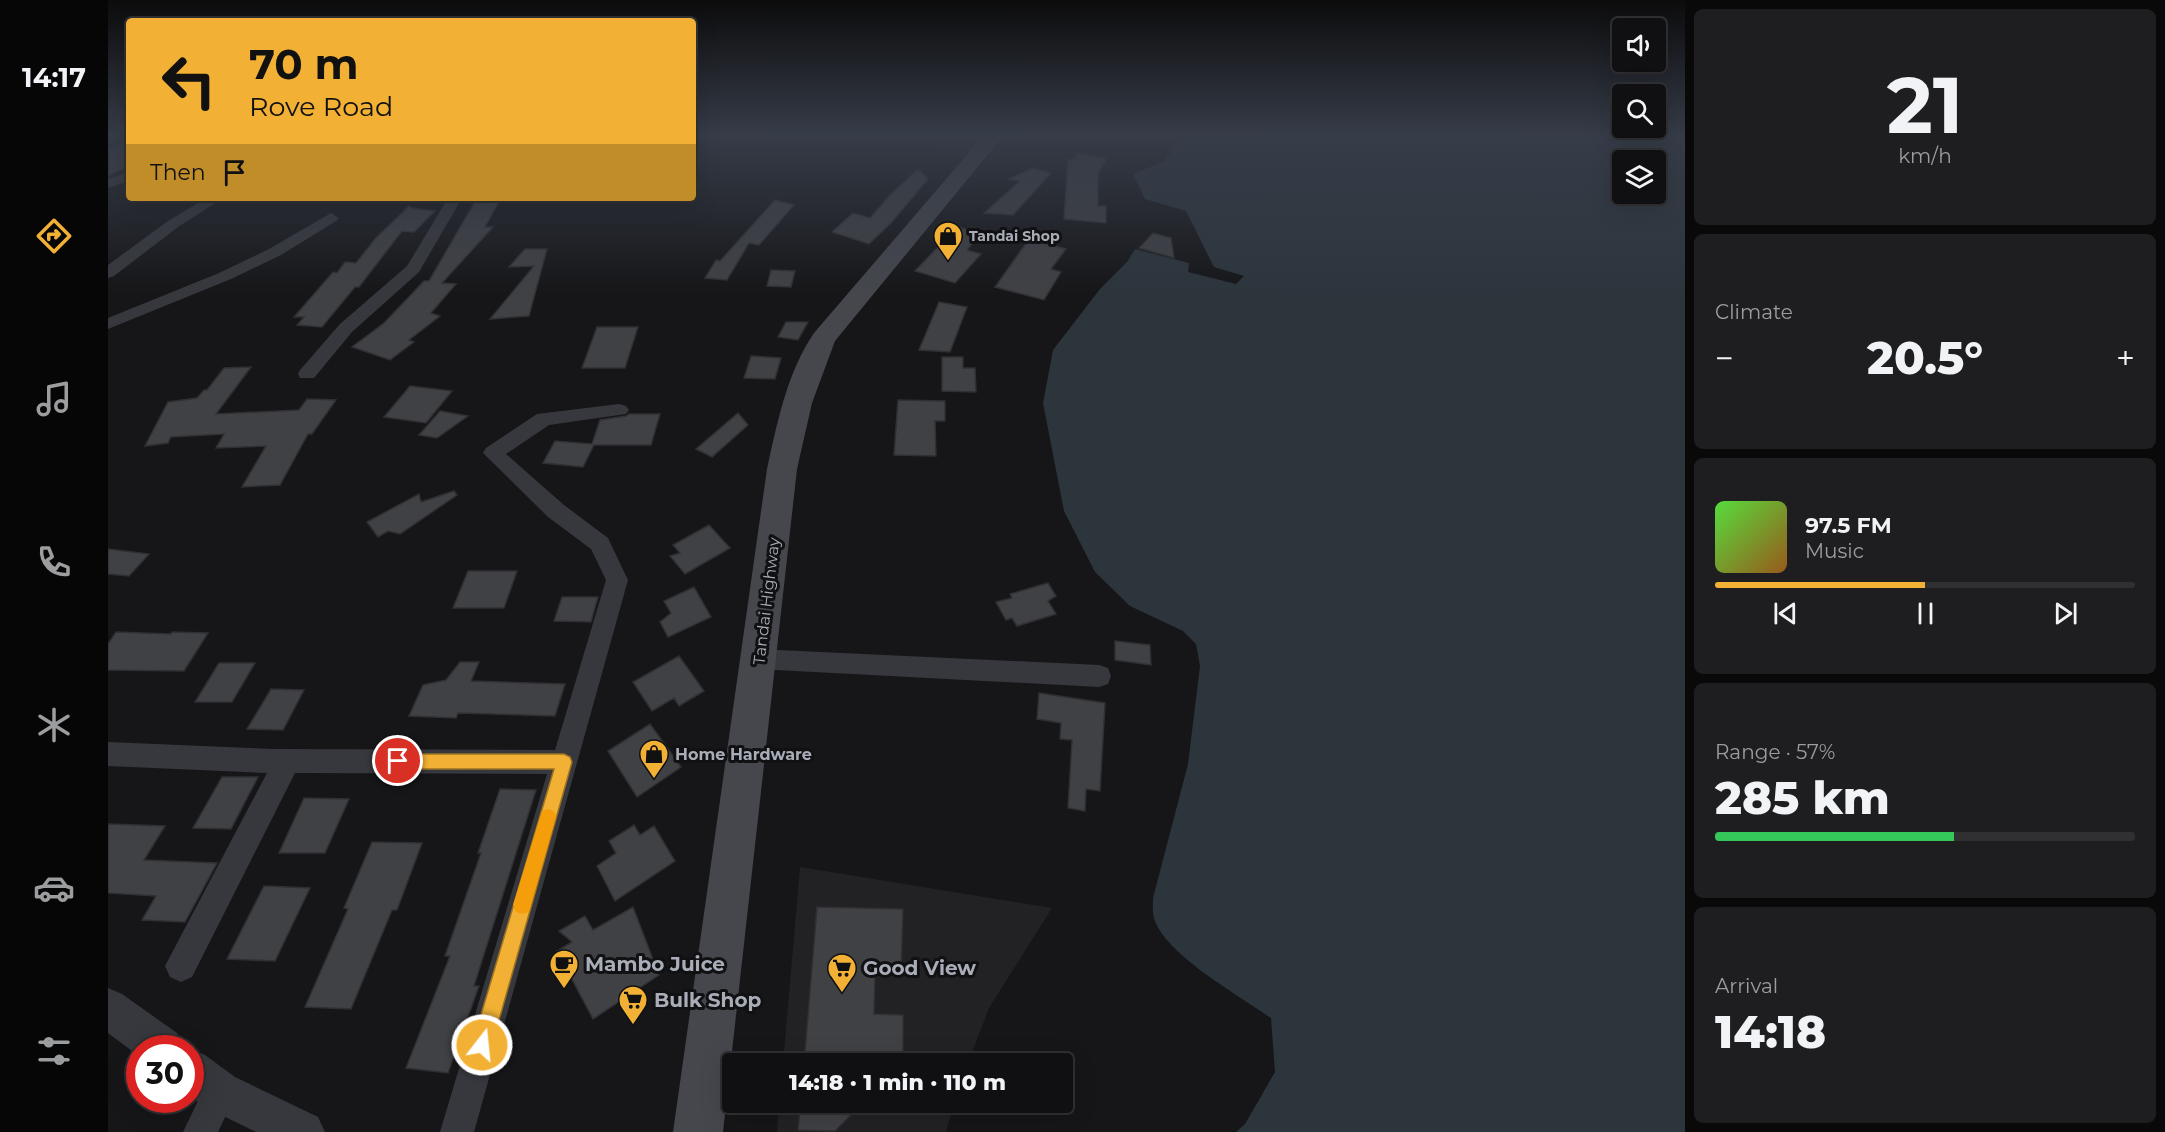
<!DOCTYPE html>
<html lang="en">
<head>
<meta charset="utf-8">
<style>
  body { margin:0; font-family:Montserrat,sans-serif; background:#1e1e20; color:#f1f3f6; height:100vh; display:flex; flex-direction:column; font-size:22px; white-space:nowrap }
  * { box-sizing:border-box; margin:0 }
  p { font-size:20px; color:#9c9d9f }
  .icon { flex:none; width:33px; height:33px; fill:none; stroke:currentColor; stroke-width:2; stroke-linecap:round; stroke-linejoin:round }
  .map { position:relative; flex:1; overflow:hidden }
  .sheet { display:flex; flex-direction:column; gap:9px; padding:9px; background:#09090a; width:480px }
  .sheet>* { flex:none }
  .hud { position:absolute; left:18px; top:18px; width:570px; height:183px; border-radius:6px; box-shadow:0 6px 24px #0002,0 0 0 2px #303032; background:#f2b134; color:#111; overflow:hidden }
  .controls { position:absolute; left:1504px; top:18px; display:grid; gap:12px }
  .controls a { display:grid; place-items:center; width:54px; height:54px; border-radius:6px; background:#101012; box-shadow:0 6px 24px #0002,0 0 0 2px #303032; font-size:30px }
  .speed { position:absolute; left:18px; top:1035px; display:flex; gap:12px; font-size:30px; font-weight:700; text-align:center }
  .speed>* { display:grid; place-content:center; width:78px; height:78px; border-radius:50%; background:#101012; box-shadow:0 6px 24px #0002,0 0 0 2px #303032; line-height:1 }
  .speed .limit { border:9px solid #d22; background:#fff; color:#111 }
  .pin { position:absolute; display:grid; place-items:center; width:51px; height:51px; color:#fff; margin:-26px; border:3px solid #fff; border-radius:50%; box-shadow:0 2px 6px #0007 }
  .me { position:absolute; width:66px; margin:-33px; rotate:16deg; stroke-linejoin:round; filter:drop-shadow(0 0 4px #0008) }
  .turn { display:flex; align-items:center; gap:21px; height:126px; padding:0 24px; font-size:27px }
  .turn .icon { width:78px; height:78px; stroke-width:2.5 }
  .turn b { display:block; font-size:42px; line-height:51px }
  .then { display:flex; align-items:center; height:57px; padding:0 24px; background:#0003; gap:12px; font-size:22px }
  .big { font-size:45px; font-weight:800; line-height:1.1 }
  .sheet .card { flex:1; display:flex; flex-direction:column; justify-content:center; gap:9px; min-width:0; padding:0 21px; border-radius:9px; background:#1e1e20 }
  .sheet .dial { align-items:center; gap:0 }
  .dial b { font-size:78px; line-height:1 }
  .song { display:flex; align-items:center; gap:18px }
  .cover { width:72px; height:72px; border-radius:9px; background:linear-gradient(135deg,hsl(110 70% 55%),hsl(30 70% 35%)) }
  .played { height:6px; border-radius:3px; background:linear-gradient(90deg,#f2b134 50%,#303032 50%) }
  .keys { display:flex; justify-content:space-around; direction:ltr }
  .heat { display:flex; justify-content:space-between; align-items:center; font-size:33px; direction:ltr }
  .charge { height:9px; border-radius:4px; background:linear-gradient(90deg,#34c759 57%,#303032 0) }
  .trip { position:absolute; left:614px; top:1053px; width:351px; height:60px; border-radius:6px; background:#101012; box-shadow:0 6px 24px #0002,0 0 0 2px #303032; font-weight:800; line-height:60px; text-align:center }
  main { display:flex; flex:1; min-height:0 }
  .menu { display:flex; flex-direction:column; width:108px; justify-content:space-around; align-items:center; background:#060607; color:#9c9d9f }
  .menu .icon { width:42px; height:42px }
  .menu .on { color:#f2b134 }
  .menu b { font-size:27px; color:#f1f3f6 }
  .map>svg:first-child { display:block }
  .built { fill:#222225 }
  .water { fill:#2c353c; fill-rule:evenodd }
  .building { fill:#404145; stroke:#303034; stroke-width:1.5 }
  .lines { fill:none; stroke-linecap:round; stroke-linejoin:round }
  .minor { fill:#37383d; fill-rule:evenodd }
  .tertiary { fill:#37383d; fill-rule:evenodd }
  .secondary { fill:#45474d; fill-rule:evenodd }
  .route { fill:#f2b134; stroke:#9d7322; stroke-width:1.5 }
  .slow { fill:#f59e0b }
  .labels { text-anchor:middle; stroke-width:6; stroke-linejoin:round; paint-order:stroke }
  .far-poi-label { font-size:14px; font-weight:bold; fill:#a8adb8; stroke:#111113; text-anchor:start }
  .street-label { font-size:16px; fill:#a8adb8; stroke:#111113 }
  .poi-label { font-size:16px; font-weight:bold; fill:#a8adb8; stroke:#111113; text-anchor:start }
  .near-poi-label { font-size:20px; font-weight:bold; fill:#a8adb8; stroke:#111113; text-anchor:start }
</style>
</head>
<body>
<main>
<nav class="menu">
<b>14:17</b>
<svg class="icon on" aria-label="directions" viewBox="0 0 24 24"><path d="M12 3l9 9-9 9-9-9zM9 14v-3h6M13 9l2 2-2 2"/></svg>
<svg class="icon" aria-label="music" viewBox="0 0 24 24"><path d="M9 18V5l10-2v13"/><circle cx="6" cy="18" r="3"/><circle cx="16" cy="16" r="3"/></svg>
<svg class="icon" aria-label="phone" viewBox="0 0 24 24"><path d="M5 4h4l2 5-3 2q2 4 5 5l2-3 5 2v4C11 20 4 13 5 4z"/></svg>
<svg class="icon" aria-label="climate" viewBox="0 0 24 24"><path d="M12 3v18M4 7l16 10M4 17L20 7"/></svg>
<svg class="icon" aria-label="car" viewBox="0 0 24 24"><path d="M5 17H2v-5l4-1 3-4h7l3 4 3 1v5h-3M9 17h6M6 11h13"/><circle cx="7" cy="17" r="2"/><circle cx="17" cy="17" r="2"/></svg>
<svg class="icon" aria-label="filters" viewBox="0 0 24 24"><path d="M4 7h16M4 17h16"/><circle cx="9" cy="7" r="2"/><circle cx="15" cy="17" r="2"/></svg>
</nav>
<div class="map">
<svg width="1577" height="1132" viewBox="0 0 1577 1132">
  <rect width="100%" height="100%" fill="#161618"/>
  <path class="built" d="M808,136H879L866,152L804,141Z
    M692,867L944,908L881,1008L860,1063L675,1064Z
    M671,1103H846L838,1132H669Z"/>
  <path class="water" d="M1072,136H1577V1132H1128L1137,1124L1167,1072L1163,1018C1132,996 1060,956 1047,921C1044,914 1045,905 1045,898L1080,764L1092,666L1088,644L1075,631L1022,606L987,572L956,511L935,403L945,350L992,289L1019,262L1027,249L1081,263L1080,272L1128,284L1136,276L1106,267L1078,211L1037,199L1025,174L1057,161ZM1515,160H1548V194H1515Z"/>
  <path class="building" d="M21,141V166L0,176V150Z
    M970,153L999,158L990,173V206H998V223L956,219L960,159L966,160Z
    M925,168L943,173L905,215L876,213L912,181L901,179Z
    M810,169L820,179L783,223L761,244L724,232L745,213L762,218L781,196Z
    M369,198H393L377,227H385L334,283L348,284L323,313L332,316L301,340L306,342L282,360L244,347L276,323L316,281H321Z
    M667,200L686,205L651,245L641,243L619,280L597,278L608,260L612,261Z
    M301,206L304,208L327,211L306,232L294,231L251,287H247L214,327L189,325L196,317H186L225,272L229,273L237,262L248,263L267,239Z
    M849,227L873,233L859,250L873,254L847,283L807,271Z
    M1045,233L1063,238L1066,258L1031,248Z
    M921,239L958,249L943,269L953,272L936,300L887,287Z
    M417,249H439L421,316L382,319L426,266L401,267Z
    M663,270L687,271L683,287L659,286Z
    M831,302L859,307L842,352L811,350Z
    M678,322H700L690,340L670,337Z
    M489,327H530L517,368H474Z
    M643,356L673,358L667,379L636,378Z
    M834,357H855V368H867L868,392L834,391Z
    M143,367L108,414L191,410L199,399L228,400L204,434H200L172,485L134,487L158,446L108,448L116,434L63,437L60,443L37,446L60,402L89,398L96,390H99L116,368Z
    M302,386L344,391L318,423L276,417Z
    M790,400L837,401V421H827L828,456L786,455Z
    M332,411L360,416L329,438L311,435Z
    M630,413L640,425L604,457L588,449Z
    M521,414H552L543,445H486L475,467L435,463L447,441L484,444L492,420L518,416Z
    M346,491L349,495L292,534L280,531L270,537L259,522L311,494L313,502Z
    M601,525L622,548L577,574L562,556L572,553L565,545Z
    M0,549L41,554L21,576L0,574Z
    M360,571H409L396,608H345Z
    M940,583L948,596L940,601L948,614L909,626L904,618L898,620L888,602L904,598L902,594Z
    M586,587L603,617L560,637L552,622L563,613L556,601Z
    M454,597H490L483,622L446,621Z
    M8,632L63,634L64,632L100,633L76,671L0,670V644Z
    M1007,641L1042,645L1043,665L1007,660Z
    M571,656L596,691L571,706L566,698L544,711L525,682Z
    M352,662H371L363,681L457,684L447,716L350,713L348,718L301,716L315,685L338,680Z
    M111,663H147L124,702H87Z
    M163,689L196,690L175,730L139,729Z
    M931,693L997,703L992,791L978,789L977,811L960,808L964,740L952,739L953,723L929,719Z
    M542,724L573,767L529,797L500,751Z
    M114,777H150L123,829L85,828Z
    M392,789L428,790L366,986H371L340,1073L298,1068L342,956H337L373,853H370Z
    M196,798L241,799L217,853H171Z
    M0,824L57,826L36,860L109,863L77,922L34,920L48,896L0,893Z
    M526,825L532,835L546,826L567,861L507,901L489,866L508,853L501,841Z
    M264,842L314,843L289,910H284L243,1009L197,1007L240,909L236,908Z
    M156,886L202,888L167,961L119,959Z
    M525,907L551,975L485,1019L449,951L464,942L451,931L477,916L485,930Z
    M709,907L795,909L793,972L767,971L766,1014L795,1015V1064H696Z
    M693,1102H756L727,1131L690,1130Z"/>
  <g class="lines">
    <path class="minor" d="M21,172V181L0,188V179Z
      M98,198H115L70,227L6,276L0,278V265L60,221Z
      M340,198H354L311,272L244,332L206,378H192L190,374L192,370L232,324L299,266Z
      M223,213L231,218L228,221L173,255L123,279L0,329V318L111,273L161,249Z
      M511,404L518,406L521,410L518,414L441,425L398,454L456,505L500,538L520,580L366,1132H332L439,774L187,773L84,977L73,982L62,977L57,966L159,773L0,766V742L165,749L447,750L498,580L483,549L440,517L375,453L378,448L429,414Z
      M650,649L991,665L1000,668L1003,676L1000,684L991,687L650,669L641,666L638,659L641,652Z
      M112,1075L124,1080L129,1092L110,1132H75L100,1080Z"/>
    <path class="tertiary" d="M0,988L14,994L69,1033L75,1048H32V1057L0,1033Z
      M82,1049L97,1055L127,1077L210,1117L217,1132H148L97,1107L82,1096Z"/>
    <path class="secondary" d="M875,136H895L727,341L704,403L689,469L615,1132H565L659,469C669,424 679,372 706,333Z"/>
  </g>
  <linearGradient id="sky" x2="0" y2="1"><stop stop-color="#0c0c0d"/><stop offset="0.46" stop-color="#363c48"/><stop offset="1" stop-color="#363c48" stop-opacity="0"/></linearGradient>
  <rect width="1577" height="294" fill="url(#sky)"/>
  <path class="route" d="M290,754H456L462,757L464,762L384,1045L381,1052L374,1055L367,1052L364,1045L446,769H290L284,766L282,761L284,756Z"/>
  <path class="slow" d="M440,809L446,811L448,817L423,905L421,912L414,914L408,912L405,905L432,817L434,811Z"/>
  <defs>
    <g id="shop-pin" transform="scale(1.5)"><path d="M0 17L-7.5 6A9.5 9.5 0 1 1 7.5 6Z" fill="#f2b134" stroke="#111113"/><path d="M-5-2.5h2.3a2.7 3.5 0 0 1 5.4 0H5L5.5 6h-11ZM-1.5-2.5h3a1.5 2.3 0 0 0-3 0Z" fill="#111"/></g>
    <g id="cafe-pin" transform="scale(1.5)"><path d="M0 17L-7.5 6A9.5 9.5 0 1 1 7.5 6Z" fill="#f2b134" stroke="#111113"/><path d="M-5.5-4.5H6V0H3Q3 3.5 0 3.5H-2.5Q-5.5 3.5-5.5 0ZM3-3.2v2h1.7v-2ZM-6 4.5H4V6H-6Z" fill="#111"/></g>
    <g id="supermarket-pin" transform="scale(1.5)"><path d="M0 17L-7.5 6A9.5 9.5 0 1 1 7.5 6Z" fill="#f2b134" stroke="#111113"/><path d="M-6-5.5h2.5l.6 2H6L4.5 2H-2.5L-4.4-4H-6ZM-1.5 3.2a1.3 1.3 0 1 0 .1 0ZM3 3.2a1.3 1.3 0 1 0 .1 0Z" fill="#111"/></g>
  </defs>
  <g fill-rule="evenodd">
    <use href="#shop-pin" x="840" y="236"/>
    <use href="#shop-pin" x="546" y="754"/>
    <use href="#cafe-pin" x="456" y="964"/>
    <use href="#supermarket-pin" x="734" y="968"/>
    <use href="#supermarket-pin" x="525" y="1000"/>
  </g>
  <g class="labels">
    <g class="far-poi-label">
      <text x="861" y="241">Tandai Shop</text>
    </g>
    <g class="street-label">
      <text transform="translate(658 601) rotate(-83)" y="6">Tandai Highway</text>
    </g>
    <g class="poi-label">
      <text x="567" y="760">Home Hardware</text>
    </g>
    <g class="near-poi-label">
      <text x="477" y="971">Mambo Juice</text>
      <text x="755" y="975">Good View</text>
      <text x="546" y="1007">Bulk Shop</text>
    </g>
  </g>
</svg>
<div class="controls">
<a><svg class="icon" aria-label="sound" viewBox="0 0 24 24"><path d="M4 9h4l5-4v14l-5-4H4zM17 9q2 3 0 6"/></svg></a>
<a><svg class="icon" aria-label="search" viewBox="0 0 24 24"><circle cx="10" cy="10" r="6"/><path d="M15 15l6 6"/></svg></a>
<a><svg class="icon" aria-label="layers" viewBox="0 0 24 24"><path d="M12 4l9 5-9 5-9-5zM3 14l9 5 9-5"/></svg></a>
</div>
<div class="speed"><div class="limit">30</div></div>
<div class="pin" style="left:290px;top:761px;background:#d93025"><svg class="icon" aria-label="arrive" viewBox="0 0 24 24"><path d="M6 21V4h12l-3 4 3 4H6"/></svg></div>
<svg class="me" style="left:374px;top:1045px" viewBox="-20 -20 40 40"><circle r="17" fill="#f2b134" stroke="#fff" stroke-width="3"/><path d="M0-11L8 9 0 5-8 9z" fill="#fff"/></svg>
<div class="trip">14:18 · 1 min · 110 m</div>
<div class="hud">
<div class="turn"><svg class="icon" aria-label="left" viewBox="0 0 24 24"><path d="M17 20v-9H6M10 6l-5 5 5 5"/></svg><div><b>70 m</b>Rove Road</div></div>
<div class="then">Then<svg class="icon" aria-label="arrive" viewBox="0 0 24 24"><path d="M6 21V4h12l-3 4 3 4H6"/></svg></div>
</div>
</div>
<section class="sheet">
<div class="card dial"><b>21</b><p>km/h</p></div>
<div class="card"><p>Climate</p>
<div class="heat"><a>−</a><b class="big">20.5°</b><a>+</a></div>
</div>
<div class="card">
<div class="song"><i class="cover"></i><div><b>97.5 FM</b><p>Music</p></div></div>
<div class="played"></div>
<div class="keys"><svg class="icon" aria-label="previous" viewBox="0 0 24 24"><path d="M18 5L8 12l10 7zM5 5v14"/></svg><svg class="icon" aria-label="pause" viewBox="0 0 24 24"><path d="M8 5v14M16 5v14"/></svg><svg class="icon" aria-label="next" viewBox="0 0 24 24"><path d="M6 5l10 7-10 7zM19 5v14"/></svg></div>
</div>
<div class="card"><p>Range · 57%</p><b class="big">285 km</b><div class="charge"></div></div>
<div class="card"><p>Arrival</p><b class="big">14:18</b></div>
</section>
</main>
</body>
</html>
